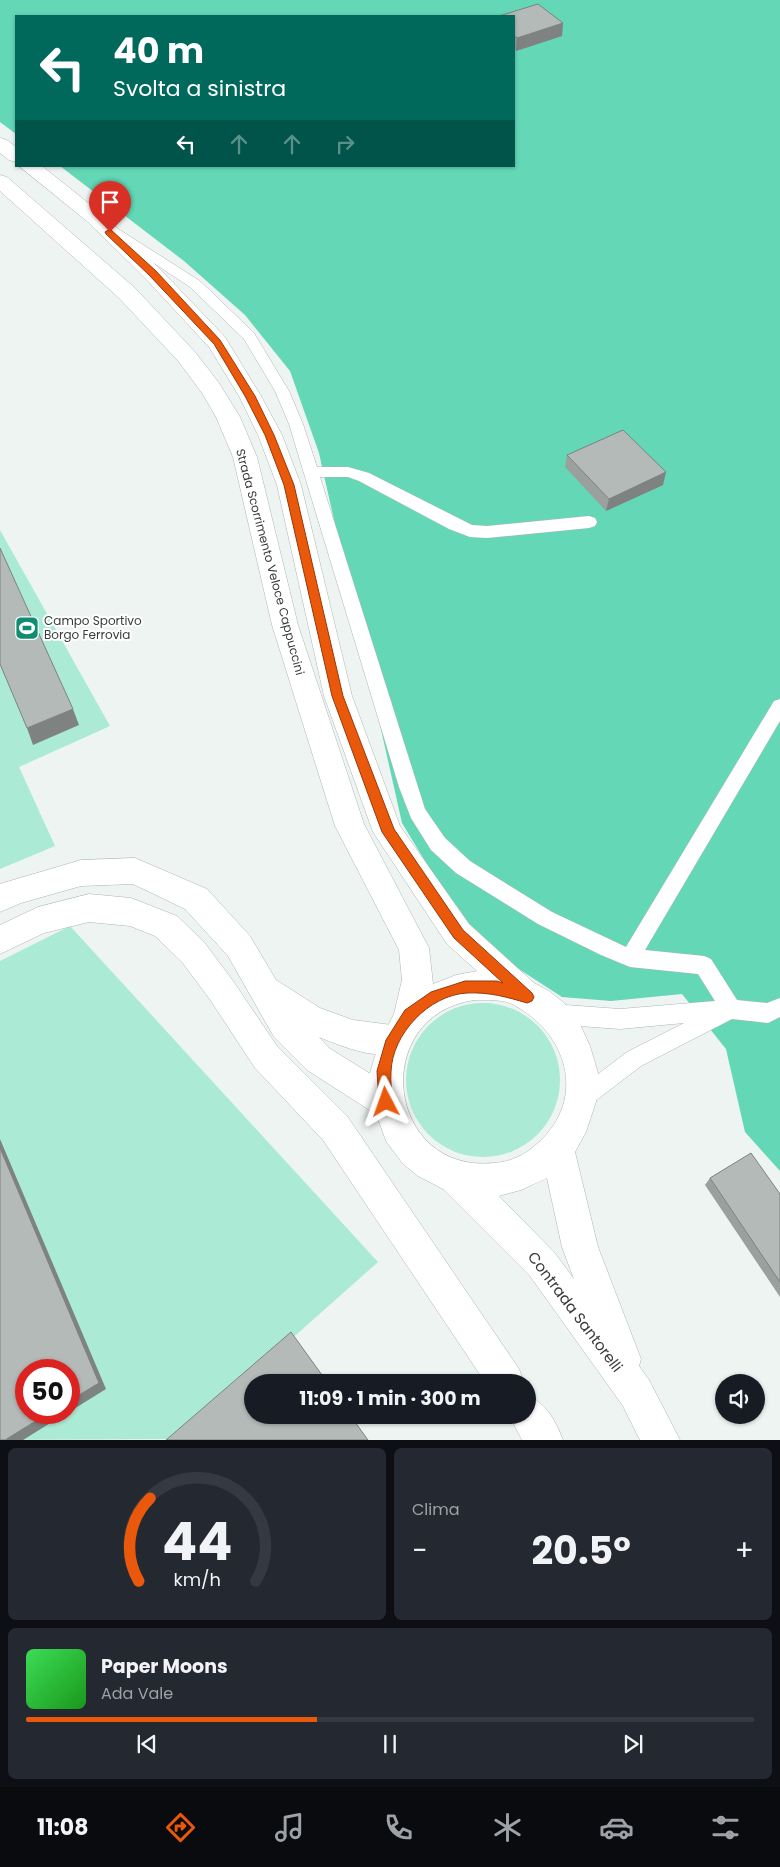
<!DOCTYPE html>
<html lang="it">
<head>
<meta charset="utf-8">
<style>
  body { margin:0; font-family:Poppins,sans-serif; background:#242831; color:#f1f3f6; height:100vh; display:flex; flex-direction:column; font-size:19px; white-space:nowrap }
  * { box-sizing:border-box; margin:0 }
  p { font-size:16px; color:#9ea1a6 }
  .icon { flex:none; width:28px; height:28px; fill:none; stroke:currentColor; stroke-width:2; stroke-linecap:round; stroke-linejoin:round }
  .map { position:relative; height:1440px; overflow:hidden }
  .sheet { display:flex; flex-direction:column; gap:8px; padding:8px; background:#0d0f14; flex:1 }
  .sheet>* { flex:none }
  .hud { position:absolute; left:15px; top:15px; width:500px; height:152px; border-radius:0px; box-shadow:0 1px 4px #0004; background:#00695c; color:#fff; overflow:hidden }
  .tools { position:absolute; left:715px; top:1374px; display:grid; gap:10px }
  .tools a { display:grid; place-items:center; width:50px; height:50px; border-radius:50%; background:#171b24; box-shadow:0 1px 4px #0004; font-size:25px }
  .speed { position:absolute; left:15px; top:1359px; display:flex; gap:10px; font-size:25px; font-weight:700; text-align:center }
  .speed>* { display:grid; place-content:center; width:65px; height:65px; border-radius:50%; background:#171b24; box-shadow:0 1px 4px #0004; line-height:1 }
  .speed .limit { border:8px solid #d22; background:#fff; color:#111 }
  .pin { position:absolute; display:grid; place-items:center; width:42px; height:42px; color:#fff; margin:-51px -21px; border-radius:50% 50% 50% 0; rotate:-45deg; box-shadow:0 0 5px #0007 }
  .pin .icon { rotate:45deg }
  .me { position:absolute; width:55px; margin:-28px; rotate:356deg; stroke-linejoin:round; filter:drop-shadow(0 0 4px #0008) }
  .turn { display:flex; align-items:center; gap:18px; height:105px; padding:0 15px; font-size:22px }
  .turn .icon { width:65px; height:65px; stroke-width:2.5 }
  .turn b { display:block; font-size:35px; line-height:42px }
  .lanes { display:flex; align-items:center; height:48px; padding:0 15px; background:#0003; justify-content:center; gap:25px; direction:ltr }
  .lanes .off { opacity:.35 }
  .big { font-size:38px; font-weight:700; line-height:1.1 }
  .sheet .widget { flex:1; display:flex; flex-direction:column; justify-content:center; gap:8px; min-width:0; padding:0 18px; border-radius:8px; background:#242831 }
  .sheet .dial { align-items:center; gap:0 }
  .dial svg { height:130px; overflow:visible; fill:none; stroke:#363941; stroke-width:7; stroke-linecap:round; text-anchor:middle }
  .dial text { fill:#f1f3f6; stroke:none }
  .song { display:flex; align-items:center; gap:15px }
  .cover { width:60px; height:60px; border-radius:8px; background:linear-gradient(135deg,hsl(130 70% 55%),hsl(120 70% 35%)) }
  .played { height:5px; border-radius:2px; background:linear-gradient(90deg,#ea580c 40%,#363941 40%) }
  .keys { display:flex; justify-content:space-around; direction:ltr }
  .heat { display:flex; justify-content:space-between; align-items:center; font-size:28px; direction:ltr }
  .sheet .tiles { flex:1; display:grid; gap:8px; grid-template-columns:1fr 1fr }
  .widget:last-child { grid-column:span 2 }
  .trip { position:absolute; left:244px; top:1374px; width:292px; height:50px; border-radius:25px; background:#171b24; box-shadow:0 1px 4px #0004; font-weight:700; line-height:50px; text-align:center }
  .tab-bar { display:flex; height:80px; justify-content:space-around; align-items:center; background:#090b0e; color:#9ea1a6 }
  .tab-bar .icon { width:35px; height:35px }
  .tab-bar .selected { color:#ea580c }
  .tab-bar b { font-size:22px; color:#f1f3f6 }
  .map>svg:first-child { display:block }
  .green { fill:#abebd6; fill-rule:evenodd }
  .forest { fill:#63d7b6 }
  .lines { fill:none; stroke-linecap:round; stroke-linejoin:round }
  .service-casing { stroke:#afb6b3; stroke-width:1 }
  .tertiary-casing { stroke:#afb6b3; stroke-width:1 }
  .secondary-casing { stroke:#afb6b3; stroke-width:1 }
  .service { fill:#fff; fill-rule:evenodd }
  .tertiary { fill:#fff; fill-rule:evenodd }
  .secondary { fill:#fff; fill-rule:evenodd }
  .wall { fill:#9ba09e }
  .shaded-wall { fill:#7e8281 }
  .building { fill:#b4bab8; stroke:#7e8281 }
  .route { fill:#ea580c; stroke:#983908 }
  .labels { text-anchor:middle; stroke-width:4; stroke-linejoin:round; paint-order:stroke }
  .street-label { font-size:12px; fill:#383b3a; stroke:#fff }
  .poi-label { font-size:12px; fill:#383b3a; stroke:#fff; text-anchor:start }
  .near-street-label { font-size:15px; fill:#383b3a; stroke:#fff }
</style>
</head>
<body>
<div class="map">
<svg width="780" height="1440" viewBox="0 0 780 1440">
  <rect width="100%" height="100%" fill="#edf4f1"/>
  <path class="green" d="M0,530L110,726L19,767L55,846L0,869Z
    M70,926L378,1262L179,1439L0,1440V961ZM26,1370H69V1412H26Z
    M406 1080a77 77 0 1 1 154 0a77 77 0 1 1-154 0Z"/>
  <path class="forest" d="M0,0H780V1171L745,1132L726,1049L682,994L611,1001L562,997L508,962L458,916L402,823L319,453L290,371L245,315L184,261L60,166H514V16H16V134L0,122Z"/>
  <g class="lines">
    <g class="service-casing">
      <path id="service" d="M112,225L200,281L254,333L289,391L303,424L317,467H348L369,473L472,525L487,526L589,516L595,518L597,522L595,526L589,528L487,538L470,537L449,529L359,481L348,477H320L425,809L445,838L470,861L552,912L626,947L774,701L780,699V721L645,950L704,956L711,959L737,1000L767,1003L780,998V1017L768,1023L732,1019L641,1066L590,1105L583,1108L576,1105L573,1098L576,1091L627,1052L684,1023L620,1029L552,1024L545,1021L542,1014L545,1007L552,1004L620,1009L715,1001L698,974L630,967L601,955L538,924L456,873L431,850L411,818L399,787L289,424L275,391L244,339L190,287L107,232L105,229Z"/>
    </g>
    <g class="tertiary-casing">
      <path id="tertiary" d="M135,858L207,889L250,936L276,980L320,1008L353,1020L392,1025L403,1029L408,1040L403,1051C376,1061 344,1047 319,1037L329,1048L398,1091L402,1102L398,1113L386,1118L374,1113L307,1070L274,1037L228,956L185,909L133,884L81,886L21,903L0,912V884L3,883L81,860Z
        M89,894L131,898L177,916L204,942L233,981L277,1046L347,1116L519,1369L524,1382H485L323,1140L255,1068L211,1001L182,962L155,936L130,926L89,922L44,933L0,954V925L38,907Z
        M528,1396C547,1404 555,1420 563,1440H522L509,1415H528Z"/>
    </g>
    <g class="secondary-casing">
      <path id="secondary" d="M0,138L7,140L16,147V162L9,160L0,153Z
        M19,166H42L102,214L159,268L225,337L261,396L282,435L301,485L352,696L400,826L469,924L534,983L549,991L564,1003L577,1018L590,1046L598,1073L596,1102L586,1132L575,1152L598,1247L641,1359L639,1366L649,1380L680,1440H640L623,1406L530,1276L443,1189L418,1176L403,1164L386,1141L372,1102L370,1073L378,1046L394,1014L402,980L399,950L335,826L272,625L233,457L216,417L202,393L179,362L119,298L0,191V175L7,177L135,288L195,352L219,383L240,417L257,457L298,625L364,824L429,948L433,984L456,975L477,971L447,944L373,832L324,696L277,485L258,435L239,396L209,347L145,278L88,222ZM474,1000C486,1000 501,999 512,1004C567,1032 588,1098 538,1143C525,1155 511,1162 494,1163C386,1174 368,1016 474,1000ZM547,1178L562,1247L574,1279L554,1252L499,1196L521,1190Z"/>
    </g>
    <use href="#service" class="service"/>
    <use href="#tertiary" class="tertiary"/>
    <use href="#secondary" class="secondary"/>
  </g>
  <path class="wall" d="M514,16L563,23L562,36L516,51L514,49Z
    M567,455L663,485L606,511L565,467Z
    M710,1178L780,1194V1297L705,1185Z"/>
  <path class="shaded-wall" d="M563,23L562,36L516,51L517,38Z
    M666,472L663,485L606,511L609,499Z
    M73,709L79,725L33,745L27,728Z
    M0,1139L106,1389L69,1412V1401L0,1148Z
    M50,1412H68L23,1440H5Z"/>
  <path class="building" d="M538,4L563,23L517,38L514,35V16H499Z
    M623,430L666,472L609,499L567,455Z
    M0,548L73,709L27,728L0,664Z
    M0,1148L99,1383L69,1401V1370H26V1412H50L5,1440H0Z
    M751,1153L780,1194V1282L710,1178Z
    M291,1332L327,1382H252V1415H350L368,1440H166Z"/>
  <path class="route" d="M110,229L156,271L220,340L255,396L274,435L294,485L343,696L394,829L463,930L532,993L534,997L532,1001L527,1003C507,997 489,992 467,993C429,995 392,1034 391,1072C390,1082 392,1092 393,1102L391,1107L386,1109L381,1107L379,1102L377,1071L386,1040L405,1010L431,992L465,981H497L503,983L454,938L382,832L332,696L284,485L265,435L245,396L214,344L149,275L106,234L105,232Z"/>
  <defs>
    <g id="stadium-square" transform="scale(1.25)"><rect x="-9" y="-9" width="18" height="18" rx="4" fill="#0f8d72" stroke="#fff"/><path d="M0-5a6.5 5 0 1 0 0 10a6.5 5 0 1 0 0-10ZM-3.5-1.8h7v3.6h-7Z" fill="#fff"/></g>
  </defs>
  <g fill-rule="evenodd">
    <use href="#stadium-square" x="27" y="628"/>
  </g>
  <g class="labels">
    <g class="street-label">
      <text transform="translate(270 562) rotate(75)" y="4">Strada Scorrimento Veloce Cappuccini</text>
    </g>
    <g class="poi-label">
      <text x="44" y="625">Campo Sportivo<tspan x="44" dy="14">Borgo Ferrovia</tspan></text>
    </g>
    <g class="near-street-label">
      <text transform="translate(575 1312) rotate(53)" y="5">Contrada Santorelli</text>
    </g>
  </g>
</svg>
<div class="tools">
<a><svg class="icon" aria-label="sound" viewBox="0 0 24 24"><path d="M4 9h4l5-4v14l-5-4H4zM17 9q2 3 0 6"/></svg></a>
</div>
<div class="speed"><div class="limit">50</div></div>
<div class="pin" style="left:110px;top:232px;background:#d93025"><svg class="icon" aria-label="arrive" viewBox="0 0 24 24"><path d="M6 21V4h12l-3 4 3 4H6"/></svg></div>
<svg class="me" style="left:386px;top:1102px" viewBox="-20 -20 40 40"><path d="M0-17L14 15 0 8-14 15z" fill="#ea580c" stroke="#fff" stroke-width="4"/></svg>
<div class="trip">11:09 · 1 min · 300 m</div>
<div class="hud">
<div class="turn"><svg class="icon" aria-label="left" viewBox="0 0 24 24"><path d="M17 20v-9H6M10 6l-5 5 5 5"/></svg><div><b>40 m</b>Svolta a sinistra</div></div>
<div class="lanes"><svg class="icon" aria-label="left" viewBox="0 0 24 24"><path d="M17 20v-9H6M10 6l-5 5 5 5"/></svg><svg class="icon off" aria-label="ahead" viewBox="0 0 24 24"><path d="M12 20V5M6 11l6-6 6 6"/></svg><svg class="icon off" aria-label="ahead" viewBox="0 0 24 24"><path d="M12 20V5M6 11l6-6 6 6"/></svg><svg class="icon off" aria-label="right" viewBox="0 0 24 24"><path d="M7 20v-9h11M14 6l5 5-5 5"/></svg></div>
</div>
</div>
<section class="sheet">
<div class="tiles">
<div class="widget dial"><svg viewBox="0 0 100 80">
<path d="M14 69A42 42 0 1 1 86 69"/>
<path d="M14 69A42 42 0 0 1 21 18" stroke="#ea580c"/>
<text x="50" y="56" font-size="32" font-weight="700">44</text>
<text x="50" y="72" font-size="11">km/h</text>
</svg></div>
<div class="widget"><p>Clima</p>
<div class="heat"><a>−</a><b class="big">20.5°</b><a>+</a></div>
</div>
<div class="widget">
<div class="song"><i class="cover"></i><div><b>Paper Moons</b><p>Ada Vale</p></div></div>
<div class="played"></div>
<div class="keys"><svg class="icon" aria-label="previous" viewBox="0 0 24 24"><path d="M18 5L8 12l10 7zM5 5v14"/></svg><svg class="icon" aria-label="pause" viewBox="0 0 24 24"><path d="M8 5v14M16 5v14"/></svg><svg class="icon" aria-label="next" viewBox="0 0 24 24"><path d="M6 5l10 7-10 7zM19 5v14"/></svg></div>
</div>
</div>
</section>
<nav class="tab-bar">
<b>11:08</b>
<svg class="icon selected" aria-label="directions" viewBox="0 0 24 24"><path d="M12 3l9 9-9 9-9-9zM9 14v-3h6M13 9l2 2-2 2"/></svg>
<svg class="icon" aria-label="music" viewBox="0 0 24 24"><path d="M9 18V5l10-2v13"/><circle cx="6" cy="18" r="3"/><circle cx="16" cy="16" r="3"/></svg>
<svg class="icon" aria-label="phone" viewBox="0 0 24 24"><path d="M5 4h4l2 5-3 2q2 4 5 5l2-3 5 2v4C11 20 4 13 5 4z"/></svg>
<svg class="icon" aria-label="climate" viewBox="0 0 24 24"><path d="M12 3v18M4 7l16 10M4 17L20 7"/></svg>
<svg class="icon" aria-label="car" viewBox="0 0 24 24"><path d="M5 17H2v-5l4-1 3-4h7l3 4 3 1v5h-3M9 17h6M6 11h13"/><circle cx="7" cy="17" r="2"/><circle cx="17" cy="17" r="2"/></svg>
<svg class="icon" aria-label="filters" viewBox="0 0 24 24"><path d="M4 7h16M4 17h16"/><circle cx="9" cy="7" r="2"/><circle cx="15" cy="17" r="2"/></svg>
</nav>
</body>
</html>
